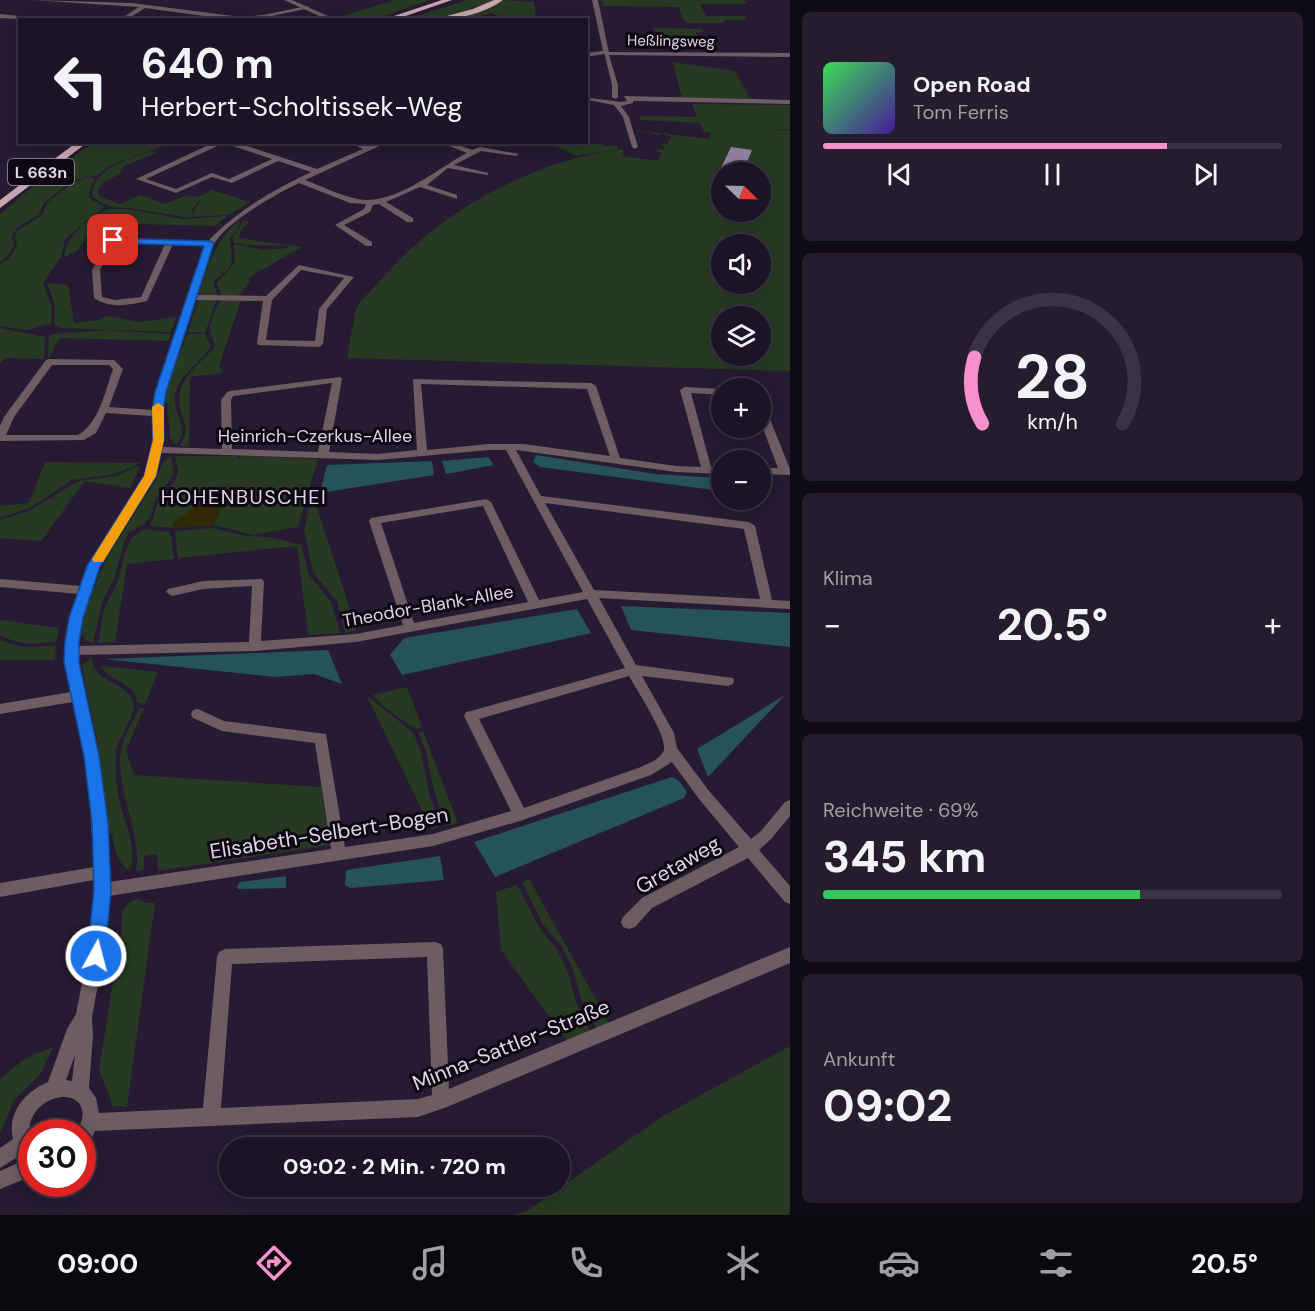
<!DOCTYPE html>
<html lang="de">
<head>
<meta charset="utf-8">
<style>
  body { margin:0; font-family:"DM Sans",sans-serif; background:#251d2e; color:#f1f3f6; height:100vh; display:flex; flex-direction:column; font-size:22px; white-space:nowrap }
  * { box-sizing:border-box; margin:0 }
  p { font-size:20px; color:#a09ea7 }
  .icon { flex:none; width:33px; height:33px; fill:none; stroke:currentColor; stroke-width:2; stroke-linecap:round; stroke-linejoin:round }
  .map { position:relative; flex:1; overflow:hidden }
  .side { display:flex; flex-direction:column; gap:12px; padding:12px; background:#0f0b15; width:525px }
  .side>* { flex:none }
  .top-card { position:absolute; left:18px; top:18px; width:570px; height:126px; border-radius:0px; box-shadow:0 3px 15px #0003,0 0 0 2px #3a3343; background:#1c1426; color:#f1f3f6; overflow:hidden }
  .needle { width:39px; rotate:113deg }
  .tools { position:absolute; left:711px; top:162px; display:grid; gap:12px }
  .tools a { display:grid; place-items:center; width:60px; height:60px; border-radius:50%; background:#1c1426; box-shadow:0 3px 15px #0003,0 0 0 2px #3a3343; font-size:30px }
  .speed { position:absolute; left:18px; top:1119px; display:flex; gap:12px; font-size:30px; font-weight:700; text-align:center }
  .speed>* { display:grid; place-content:center; width:78px; height:78px; border-radius:50%; background:#1c1426; box-shadow:0 3px 15px #0003,0 0 0 2px #3a3343; line-height:1 }
  .speed .limit { border:9px solid #d22; background:#fff; color:#111 }
  .pin { position:absolute; display:grid; place-items:center; width:51px; height:51px; color:#fff; margin:-26px; border-radius:12px; box-shadow:0 3px 9px #0006 }
  .me { position:absolute; width:66px; margin:-33px; rotate:7deg; stroke-linejoin:round; filter:drop-shadow(0 0 4px #0008) }
  .turn { display:flex; align-items:center; gap:21px; height:126px; padding:0 24px; font-size:27px }
  .turn .icon { width:78px; height:78px; stroke-width:2.5 }
  .turn b { display:block; font-size:42px; line-height:51px }
  .big { font-size:45px; font-weight:700; line-height:1.1 }
  .side .card { flex:1; display:flex; flex-direction:column; justify-content:center; gap:9px; min-width:0; padding:0 21px; border-radius:9px; background:#251d2e }
  .side .dial { align-items:center; gap:0 }
  .dial svg { height:156px; overflow:visible; fill:none; stroke:#3a3343; stroke-width:7; stroke-linecap:round; text-anchor:middle }
  .dial text { fill:#f1f3f6; stroke:none }
  .song { display:flex; align-items:center; gap:18px }
  .cover { width:72px; height:72px; border-radius:9px; background:linear-gradient(135deg,hsl(130 70% 55%),hsl(260 70% 35%)) }
  .played { height:6px; border-radius:3px; background:linear-gradient(90deg,#f790cd 75%,#3a3343 75%) }
  .keys { display:flex; justify-content:space-around; direction:ltr }
  .heat { display:flex; justify-content:space-between; align-items:center; font-size:33px; direction:ltr }
  .charge { height:9px; border-radius:4px; background:linear-gradient(90deg,#34c759 69%,#3a3343 0) }
  .trip { position:absolute; left:219px; top:1137px; width:351px; height:60px; border-radius:30px; background:#1c1426; box-shadow:0 3px 15px #0003,0 0 0 2px #3a3343; font-weight:700; line-height:60px; text-align:center }
  .tabs { display:flex; height:96px; justify-content:space-around; align-items:center; background:#0b080f; color:#a09ea7 }
  .tabs .icon { width:42px; height:42px }
  .tabs .on { color:#f790cd }
  .tabs b { font-size:27px; color:#f1f3f6 }
  main { display:flex; flex:1; min-height:0 }
  .map>svg:first-child { display:block }
  .green { fill:#273923; fill-rule:evenodd }
  .sand { fill:#302806 }
  .water { fill:#255357 }
  .building { fill:#8e80a0 }
  .lines { fill:none; stroke-linecap:round; stroke-linejoin:round }
  .minor { fill:#6d5c62; fill-rule:evenodd }
  .tertiary { fill:#6d5c62; fill-rule:evenodd }
  .trunk { fill:#c8a3b0; fill-rule:evenodd }
  .route { fill:#1a73e8; stroke:#114b97; stroke-width:1.5 }
  .slow { fill:#f59e0b }
  .labels { text-anchor:middle; stroke-width:6; stroke-linejoin:round; paint-order:stroke }
  .far-street-label { font-size:15px; fill:#ddd6e6; stroke:#0d0812 }
  .shield { fill:#0d0812; stroke:#9f98a6; stroke-width:1.5 }
  .shield-label { font-size:16px; font-weight:bold; fill:#ddd6e6 }
  .street-label { font-size:18px; fill:#ddd6e6; stroke:#0d0812 }
  .neighbourhood-label { font-size:20px; letter-spacing:1.5px; fill:#ddd6e6; stroke:#0d0812 }
  .near-street-label { font-size:21px; fill:#ddd6e6; stroke:#0d0812 }
</style>
</head>
<body>
<main>
<div class="map">
<svg width="790" height="1215" viewBox="0 0 790 1215">
  <rect width="100%" height="100%" fill="#261b32"/>
  <path class="green" d="M395,0H430L375,19H345L346,16H342Z
    M467,0H497C475,15 431,19 405,20Z
    M503,0L534,2L536,19H507L491,13L469,19L444,20L470,14Z
    M601,0H744L747,4H700L706,16H745L747,20H725L724,23H686L678,7L603,6Z
    M653,28L702,29L704,32H696L699,41L696,43H661Z
    M673,62L735,71L749,97L755,99L682,98Z
    M692,104L790,105V129L756,131L790,130V371L347,358L355,313L359,303C380,281 400,257 423,238C479,192 549,159 621,149L624,152L622,156L658,161L660,157L654,156H660L662,153L657,152L658,149L663,150L665,146L660,145L662,143L667,144L669,141L664,139L670,140L672,137L660,133L658,135L642,131L638,132L637,130L708,139L711,133L704,132L700,123L641,120L640,116L697,117ZM722,172H760V212H722ZM722,244H760V284H722ZM722,316H760V356H722Z
    M94,142L172,143L111,165L96,176L86,177L70,182L44,203L39,215L19,226L12,235L14,246L6,258L0,262V214L47,175Z
    M544,143L602,144L601,146H618L617,149L576,156L554,145Z
    M152,151L156,153L124,166L120,172L122,173L106,181L98,189L99,196L120,204L140,195L165,204L184,196L199,201L192,210L191,218L129,208L110,207L92,197C90,168 131,159 152,151Z
    M84,178H95L89,192V198L104,207L65,239L61,257L43,283L52,307L51,324L26,330L0,326V264L9,259L17,245L15,238L17,231L42,215L48,202L73,183Z
    M212,190L250,202L229,215L192,217L194,210L200,202L186,195L198,197Z
    M107,209H128L183,219L227,216L215,226L96,223L78,250L64,257C67,233 87,221 107,209Z
    M238,221H240L236,232L230,238L232,262L229,268L213,282L218,296H201L199,294C208,265 215,242 238,221Z
    M243,221L249,222L241,230L239,238L302,247L248,278L250,281L238,296H222L216,284L235,262L234,244L263,250L289,248L286,246C268,244 251,248 233,242V237Z
    M47,283L68,285L74,323L98,320L106,316L140,322L177,317L171,332L60,328L55,325L54,302Z
    M217,299L205,333L188,332L198,300Z
    M221,299L241,300L219,366L223,373L190,377L189,446H179C195,425 177,416 179,397C181,377 201,362 214,348L215,344C204,325 212,318 221,299Z
    M0,328L45,337L44,359L5,358L0,364Z
    M106,330L171,334L168,341L60,338L48,359L49,336L54,334Z
    M187,334H205L211,346C201,364 179,373 175,396C172,413 192,429 176,445L170,438L167,403L165,402L168,384Z
    M171,456L174,474L154,502L152,514L145,524L129,532L125,540L113,582L103,599L93,643L85,640L83,635L80,634L87,604L107,557L154,483L164,461Z
    M175,456H237V459H239L242,456L318,459L298,527L254,535L214,525L174,528L150,526L158,502L176,479L178,472Z
    M45,462L141,463L115,474L72,480L32,507L0,518V506L29,503Z
    M135,467H140L130,488L85,481L41,541L0,538V520L29,511L78,481L116,476Z
    M315,501L357,631L345,633L337,601L313,573L304,529L310,502Z
    M212,528L246,536L268,537L301,544L309,575L331,602L340,633L308,635L297,546L178,558L175,531Z
    M145,529L170,532L174,559L127,564L115,642L98,643L104,609L118,581L124,555L131,538Z
    M0,620L59,628L56,642C33,644 22,646 0,635Z
    M0,640L21,647L56,646L55,660H0Z
    M92,657C93,684 125,680 133,701C138,714 118,737 116,753C115,768 116,788 120,803C126,825 137,848 130,870C117,864 114,848 112,834L109,833L97,739L85,684L82,665Z
    M102,666L158,672L145,704L138,703L134,692C124,681 110,679 101,667Z
    M407,687L422,727L415,729L384,707L373,695Z
    M367,696L413,732L421,752L429,793L440,827L431,829Z
    M140,708H144L126,750L134,775L321,787L330,845L158,871L157,854L144,856V869L136,872C143,832 115,792 121,751C123,736 133,721 140,708Z
    M423,731L458,823L446,826L434,791L426,751L418,732Z
    M529,879L609,1023L597,1029L582,1001L572,967L561,945L542,923L522,882Z
    M517,885L539,927L556,948L567,970L577,1004L590,1032L567,1041L501,950L496,892Z
    M137,899L145,903H155L127,1107L113,1106L99,1070L121,932C121,916 121,905 137,899Z
    M790,1046V1215H514L527,1211L663,1116Z
    M53,1047L40,1075L14,1100L0,1134V1079L26,1058Z"/>
  <path class="sand" d="M215,502L221,508L214,525L171,528L175,521L198,505L204,507Z"/>
  <path class="water" d="M536,455L655,474L721,478V491L540,467L533,462Z
    M488,457L494,465L446,474L442,461Z
    M432,461L434,475L320,493L327,465Z
    M621,606L790,613V647L631,630Z
    M577,609L591,633L402,675L390,655L404,638Z
    M328,650L342,684L314,674L275,677L104,659Z
    M785,695L708,777L697,749Z
    M672,777C679,779 683,786 687,792L684,798L495,877L474,842Z
    M440,856L444,880L351,888L345,885L346,870Z
    M286,876V888L238,889L237,886L240,882Z"/>
  <path class="building" d="M731,147L752,150L743,172H719Z"/>
  <g class="lines">
    <path class="minor" d="M32,0L132,3L241,17L263,15L307,6L310,8L253,20H233L145,8L126,20H119L139,7Z
      M0,14L38,18L40,20L0,18Z
      M604,52L790,53V57L609,55L618,85V97L615,99L612,97V85Z
      M624,96L790,100V104L633,101V103L621,106L629,117L638,147L635,149L632,147L623,117L614,105L587,100L590,98L621,102L627,101Z
      M215,142H235L317,169L363,149L349,142H359L369,146L378,142H388L305,180C321,186 337,194 353,198C392,209 434,170 467,153L439,142H450L472,150L480,147L519,154L516,156L481,151L454,165L488,173V175L448,168L427,185L457,195V199L420,187L386,202L413,218V222H407L379,204L373,205L370,212L344,225L372,242V246H366L335,225L364,209L366,204L350,203L299,183C276,194 224,223 213,246C206,261 202,279 197,295L266,296L299,265L354,277L327,309L323,344L319,347L258,345L257,343L263,301L195,300L165,392L162,413L164,440L162,447L222,449L221,400L227,392L230,391L340,377L342,379L329,452L378,454L417,450L413,379L591,383L596,386L620,458L676,466L701,467L680,390L685,387L722,389V395L691,393L711,467L722,468V474L676,472L516,450L541,496L749,522L755,526L772,600L790,601V609L599,598L636,665L733,678L734,681L733,684L728,686L642,676L674,733L677,748L709,791L751,839L761,831L785,802L790,800V816L771,839L759,850L790,886V904L785,902L748,858L652,908L635,927L629,929L623,927L621,922L623,917L642,898L739,847L699,799L672,762L651,775L520,821L433,846L109,896L107,936L92,1017L93,1036L89,1088L96,1098L99,1113L203,1108L217,957L219,952L225,949L435,942L441,944L443,949L449,1089L790,947V963L447,1107L418,1117L95,1131L88,1146L82,1149V1132H76C78,1129 81,1124 82,1119C88,1087 38,1091 30,1124C29,1130 31,1136 32,1142C32,1153 32,1165 32,1176L0,1189V1171L25,1160L21,1155L0,1168V1148L13,1139C7,1112 25,1092 48,1082L67,1029L76,1014L91,936L94,880L0,897V883L94,867L88,778L73,702L0,714V704L71,692C63,657 67,627 79,594L0,587V579L81,586L88,566L145,476L154,440L152,416L106,413L96,433L84,440L0,441V426L4,417L46,360L49,359L114,360L123,369L109,407L153,410L155,392L205,245L173,244L147,301C130,305 109,309 94,298L92,270L109,240L113,238L208,241C238,210 273,190 311,172L278,161L232,183L212,177L176,193L136,179ZM224,143L272,159L229,179L212,173L176,189L146,179ZM116,242L165,244L141,297L115,300L102,297L100,270ZM301,270L344,278L319,309L315,341L266,340L272,300ZM52,365H109L113,369C105,392 99,423 78,435H6L14,417ZM332,383L318,452L232,449L231,400L233,396ZM421,384L587,389L610,456L524,444H489L427,450ZM489,450H506L583,592L539,600L491,502L486,499L371,518L369,521L403,625L356,634L261,641L264,582L262,579L203,581L168,589L166,592L172,596L203,589L252,586L249,642L78,646L82,618L100,566L155,476L161,453L378,460ZM545,503L744,529L760,599L594,590ZM483,506L528,602L414,623L381,523ZM587,599L625,668L471,711L466,712L464,716L511,811L433,834L345,847L326,734L224,721L198,709L193,710L191,714L193,718L222,731L315,743L331,849L109,882L102,778L79,673V655L255,651L356,642ZM629,676C637,691 667,735 664,750C661,759 649,763 641,767L524,808L479,719ZM427,957L432,1095L418,1099L221,1108L232,964ZM75,1055L72,1081L66,1080Z
      M760,404L765,407L790,469V475L760,474V468H778L760,421Z"/>
    <path class="tertiary" d="M284,0H292L337,20H328Z
      M592,0H598L609,53L586,57V53L603,51Z"/>
    <path class="trunk" d="M442,0H452L394,20H382Z
      M494,0H503C484,14 456,20 432,20L473,9Z
      M77,142H88L0,208V200Z"/>
  </g>
  <path class="route" d="M110,238L210,241L214,243L166,392L163,412L164,440L156,476L100,566L83,618L79,642V662L99,756L108,823L111,890L105,956L102,962L96,965L89,962L87,956L94,890L92,823L84,756L64,662L65,642L69,618L87,566L144,476L153,440L152,412L155,392L204,246L113,243L110,242Z"/>
  <path class="slow" d="M158,403L164,407V440L156,476L103,562H94L92,559L144,476L153,440L152,407Z"/>
  <g class="labels">
    <g class="far-street-label">
      <text transform="translate(671 41) rotate(1)" y="5">Heßlingsweg</text>
    </g>
    <rect class="shield" x="8" y="159" width="66" height="26" rx="4.5"/>
    <g class="shield-label">
      <text x="41" y="178">L 663n</text>
    </g>
    <g class="street-label">
      <text x="315" y="442">Heinrich-Czerkus-Allee</text>
      <text transform="translate(428 606) rotate(-10)" y="6">Theodor-Blank-Allee</text>
    </g>
    <g class="neighbourhood-label">
      <text x="244" y="504">HOHENBUSCHEI</text>
    </g>
    <g class="near-street-label">
      <text transform="translate(329 833) rotate(-9)" y="7">Elisabeth-Selbert-Bogen</text>
      <text transform="translate(678 865) rotate(-30)" y="7">Gretaweg</text>
      <text transform="translate(511 1045) rotate(-22)" y="7">Minna-Sattler-Straße</text>
    </g>
  </g>
</svg>
<div class="tools">
<a><svg class="needle" viewBox="-14 -14 28 28"><path d="M0-13l5 13h-10z" fill="#e53935"/><path d="M0 13l5-13h-10z" fill="#a09ea7"/></svg></a>
<a><svg class="icon" aria-label="sound" viewBox="0 0 24 24"><path d="M4 9h4l5-4v14l-5-4H4zM17 9q2 3 0 6"/></svg></a>
<a><svg class="icon" aria-label="layers" viewBox="0 0 24 24"><path d="M12 4l9 5-9 5-9-5zM3 14l9 5 9-5"/></svg></a>
<a>+</a>
<a>−</a>
</div>
<div class="speed"><div class="limit">30</div></div>
<div class="pin" style="left:113px;top:240px;background:#d93025"><svg class="icon" aria-label="arrive" viewBox="0 0 24 24"><path d="M6 21V4h12l-3 4 3 4H6"/></svg></div>
<svg class="me" style="left:96px;top:956px" viewBox="-20 -20 40 40"><circle r="17" fill="#1a73e8" stroke="#fff" stroke-width="3"/><path d="M0-11L8 9 0 5-8 9z" fill="#fff"/></svg>
<div class="trip">09:02 · 2 Min. · 720 m</div>
<div class="top-card">
<div class="turn"><svg class="icon" aria-label="left" viewBox="0 0 24 24"><path d="M17 20v-9H6M10 6l-5 5 5 5"/></svg><div><b>640 m</b>Herbert-Scholtissek-Weg</div></div>
</div>
</div>
<section class="side">
<div class="card">
<div class="song"><i class="cover"></i><div><b>Open Road</b><p>Tom Ferris</p></div></div>
<div class="played"></div>
<div class="keys"><svg class="icon" aria-label="previous" viewBox="0 0 24 24"><path d="M18 5L8 12l10 7zM5 5v14"/></svg><svg class="icon" aria-label="pause" viewBox="0 0 24 24"><path d="M8 5v14M16 5v14"/></svg><svg class="icon" aria-label="next" viewBox="0 0 24 24"><path d="M6 5l10 7-10 7zM19 5v14"/></svg></div>
</div>
<div class="card dial"><svg viewBox="0 0 100 80">
<path d="M14 69A42 42 0 1 1 86 69"/>
<path d="M14 69A42 42 0 0 1 10 35" stroke="#f790cd"/>
<text x="50" y="56" font-size="32" font-weight="700">28</text>
<text x="50" y="72" font-size="11">km/h</text>
</svg></div>
<div class="card"><p>Klima</p>
<div class="heat"><a>−</a><b class="big">20.5°</b><a>+</a></div>
</div>
<div class="card"><p>Reichweite · 69%</p><b class="big">345 km</b><div class="charge"></div></div>
<div class="card"><p>Ankunft</p><b class="big">09:02</b></div>
</section>
</main>
<nav class="tabs">
<b>09:00</b>
<svg class="icon on" aria-label="directions" viewBox="0 0 24 24"><path d="M12 3l9 9-9 9-9-9zM9 14v-3h6M13 9l2 2-2 2"/></svg>
<svg class="icon" aria-label="music" viewBox="0 0 24 24"><path d="M9 18V5l10-2v13"/><circle cx="6" cy="18" r="3"/><circle cx="16" cy="16" r="3"/></svg>
<svg class="icon" aria-label="phone" viewBox="0 0 24 24"><path d="M5 4h4l2 5-3 2q2 4 5 5l2-3 5 2v4C11 20 4 13 5 4z"/></svg>
<svg class="icon" aria-label="climate" viewBox="0 0 24 24"><path d="M12 3v18M4 7l16 10M4 17L20 7"/></svg>
<svg class="icon" aria-label="car" viewBox="0 0 24 24"><path d="M5 17H2v-5l4-1 3-4h7l3 4 3 1v5h-3M9 17h6M6 11h13"/><circle cx="7" cy="17" r="2"/><circle cx="17" cy="17" r="2"/></svg>
<svg class="icon" aria-label="filters" viewBox="0 0 24 24"><path d="M4 7h16M4 17h16"/><circle cx="9" cy="7" r="2"/><circle cx="15" cy="17" r="2"/></svg>
<b>20.5°</b>
</nav>
</body>
</html>
